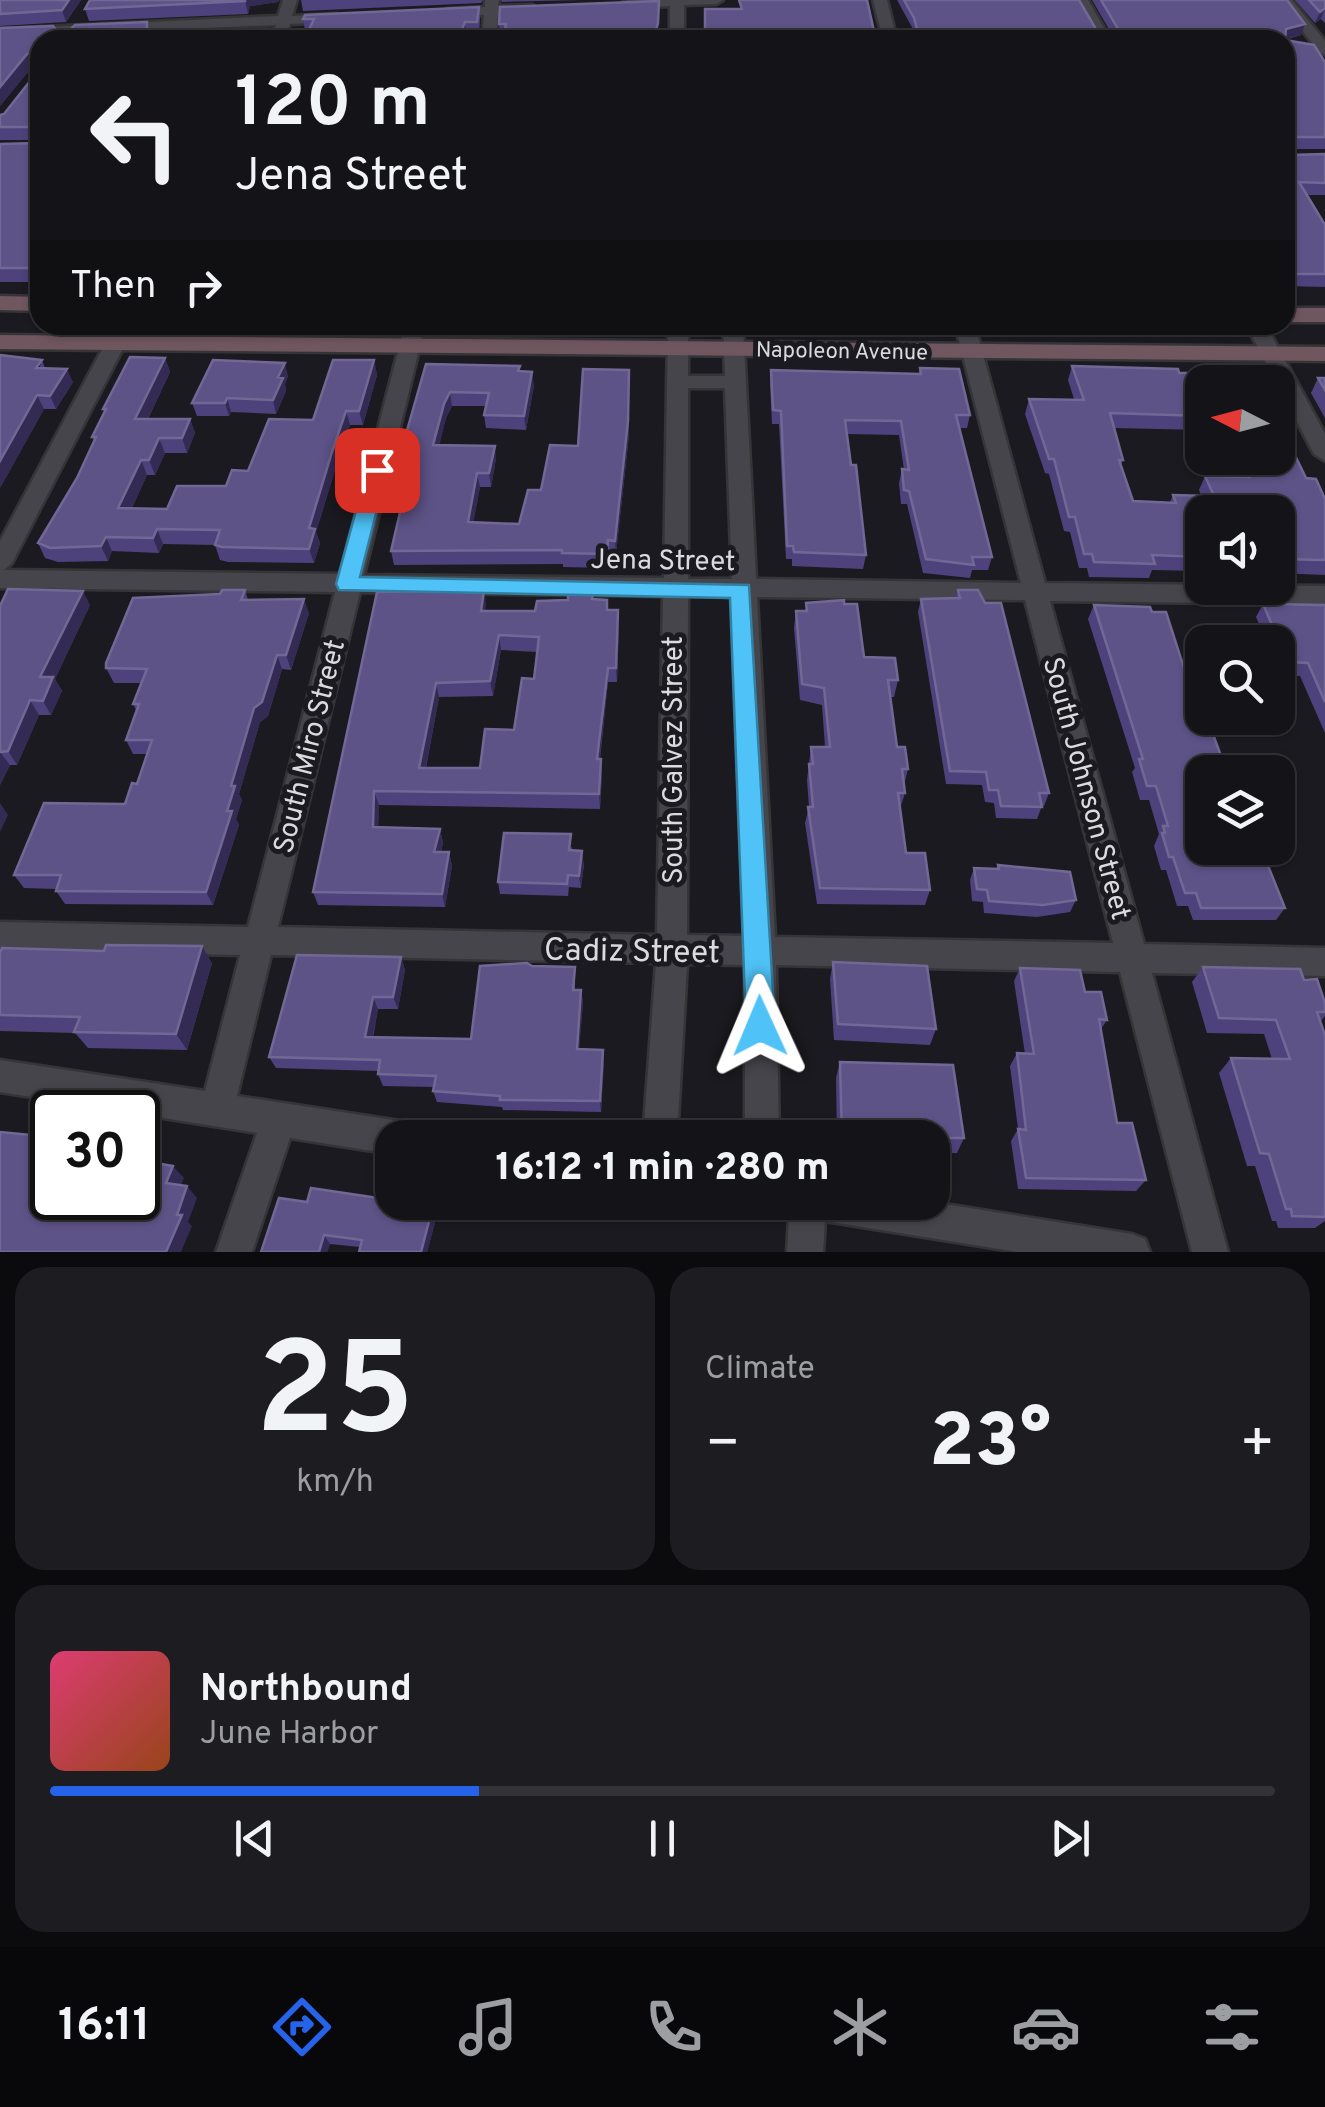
<!DOCTYPE html>
<html lang="en">
<head>
<meta charset="utf-8">
<style>
  body { margin:0; font-family:Overpass,sans-serif; background:#1d1d21; color:#f1f3f6; height:100vh; display:flex; flex-direction:column; font-size:38px; white-space:nowrap }
  * { box-sizing:border-box; margin:0 }
  p { font-size:32px; color:#9d9ea2 }
  .icon { flex:none; width:55px; height:55px; fill:none; stroke:currentColor; stroke-width:2; stroke-linecap:round; stroke-linejoin:round }
  .map { position:relative; height:1252px; overflow:hidden }
  .drawer { display:flex; flex-direction:column; gap:15px; padding:15px; background:#0b0b0d; flex:1 }
  .drawer>* { flex:none }
  .hud { position:absolute; left:30px; top:30px; width:1265px; height:305px; border-radius:30px; box-shadow:0 2px 8px #0004,0 0 0 2px #333337; background:#141418; color:#f1f3f6; overflow:hidden }
  .needle { width:65px; rotate:276deg }
  .controls { position:absolute; left:1185px; top:365px; display:grid; gap:20px }
  .controls a { display:grid; place-items:center; width:110px; height:110px; border-radius:20px; background:#141418; box-shadow:0 2px 8px #0004,0 0 0 2px #333337; font-size:50px }
  .speed { position:absolute; left:30px; top:1090px; display:flex; gap:20px; font-size:50px; font-weight:700; text-align:center }
  .speed>* { display:grid; place-content:center; width:130px; height:130px; border-radius:50%; background:#141418; box-shadow:0 2px 8px #0004,0 0 0 2px #333337; line-height:1 }
  .speed .limit { border:5px solid #111; border-radius:15px; background:#fff; color:#111 }
  .pin { position:absolute; display:grid; place-items:center; width:85px; height:85px; color:#fff; margin:-42px; border-radius:20px; box-shadow:0 5px 15px #0006 }
  .me { position:absolute; width:110px; margin:-55px; rotate:359deg; stroke-linejoin:round; filter:drop-shadow(0 0 8px #0008) }
  .turn { display:flex; align-items:center; gap:35px; height:210px; padding:0 40px; font-size:45px }
  .turn .icon { width:130px; height:130px; stroke-width:2.5 }
  .turn b { display:block; font-size:70px; line-height:85px }
  .then { display:flex; align-items:center; height:95px; padding:0 40px; background:#0003; gap:20px; font-size:38px }
  .big { font-size:75px; font-weight:800; line-height:1.1 }
  .drawer .widget { flex:1; display:flex; flex-direction:column; justify-content:center; gap:15px; min-width:0; padding:0 35px; border-radius:30px; background:#1d1d21 }
  .drawer .dial { align-items:center; gap:0 }
  .dial b { font-size:130px; line-height:1 }
  .song { display:flex; align-items:center; gap:30px }
  .cover { width:120px; height:120px; border-radius:15px; background:linear-gradient(135deg,hsl(340 70% 55%),hsl(20 70% 35%)) }
  .played { height:10px; border-radius:5px; background:linear-gradient(90deg,#2563eb 35%,#333337 35%) }
  .keys { display:flex; justify-content:space-around; direction:ltr }
  .heat { display:flex; justify-content:space-between; align-items:center; font-size:55px; direction:ltr }
  .drawer .tiles { flex:1; display:grid; gap:15px; grid-template-columns:1fr 1fr }
  .widget:last-child { grid-column:span 2 }
  .trip { position:absolute; left:375px; top:1120px; width:575px; height:100px; border-radius:30px; background:#141418; box-shadow:0 2px 8px #0004,0 0 0 2px #333337; font-weight:800; line-height:100px; text-align:center }
  .tabs { display:flex; height:160px; justify-content:space-around; align-items:center; background:#08080a; color:#9d9ea2 }
  .tabs .icon { width:70px; height:70px }
  .tabs .selected { color:#2563eb }
  .tabs b { font-size:45px; color:#f1f3f6 }
  .map>svg:first-child { display:block }
  .lines { fill:none; stroke-linecap:round; stroke-linejoin:round }
  .street-casing { stroke:#353538; stroke-width:5 }
  .secondary-casing { stroke:#353538; stroke-width:5 }
  .street { fill:#45454b; fill-rule:evenodd }
  .secondary { fill:#70565e; fill-rule:evenodd }
  .wall { fill:#4e427c; fill-rule:evenodd }
  .shaded-wall { fill:#332b53 }
  .building { fill:#5d5387; stroke:#716895; stroke-width:2.5; fill-rule:evenodd }
  .route { fill:#4fc3f7; stroke:#337fa1; stroke-width:2.5 }
  .labels { text-anchor:middle; stroke-width:10; stroke-linejoin:round; paint-order:stroke }
  .far-street-label { font-size:22px; fill:#dbdbdf; stroke:#1b1a20 }
  .street-label { font-size:28px; fill:#dbdbdf; stroke:#1b1a20 }
  .near-street-label { font-size:32px; fill:#dbdbdf; stroke:#1b1a20 }
</style>
</head>
<body>
<div class="map">
<svg width="1325" height="1252" viewBox="0 0 1325 1252">
  <rect width="100%" height="100%" fill="#1b1a20"/>
  <g class="lines">
    <g class="street-casing">
      <path id="street" d="M283,0H297L292,16L337,14L344,18L337,22L290,24L285,40H271L276,25L0,37V29L278,16Z
        M485,0H499L498,6L532,5L539,9L532,13L498,15L496,40H482L484,15L447,17L440,13L447,9L485,7Z
        M723,0L716,4L684,5V40H670V6L627,8L620,4L627,0Z
        M873,0H887L897,40H883Z
        M1074,0H1088L1111,40H1097Z
        M1278,0H1292L1325,41V54L1320,53Z
        M115,325H135L12,563L4,570L340,574L405,325H425L364,575L664,578L668,325H688V376H725L723,325H743L756,579L1021,583L955,325H975L1045,583L1325,586V604L1050,601L1144,944L1325,948V976L1152,973L1228,1252H1192L1120,972L776,965L779,1138H745V965L687,964L677,1138H643L656,963L271,955L237,1096L400,1121L412,1126L417,1138H392V1154L290,1138L252,1252H216L257,1133L0,1092V1060L205,1091L240,955L0,950V922L248,927L335,592L0,588V541ZM688,388H725L732,579H688ZM360,592L663,596L657,935L278,927ZM688,596L732,597L744,936L687,935ZM757,597L1025,600L1113,943L775,937Z
        M1246,325H1266L1325,434V461L1314,454Z
        M790,1202H932L1132,1234L1145,1239L1150,1252H1018L825,1221L823,1252H787Z"/>
    </g>
    <g class="secondary-casing">
      <path id="secondary" d="M0,296L40,297V311L0,310Z
        M1285,308H1325V322H1285Z
        M0,335L1325,347V361L0,349Z"/>
    </g>
    <use href="#street" class="street"/>
    <use href="#secondary" class="secondary"/>
  </g>
  <path class="wall" d="M0,0H81L66,22L0,26Z
    M90,0L278,2L250,6L248,14L89,21L85,9Z
    M301,0H483L481,3L303,11Z
    M501,0H582L502,2Z
    M897,0H1079L1097,31H1110L1092,0H1287L1301,35L1285,40L1325,62V149H1288L1290,155L1325,154V195H1306L1325,225V287L1285,286V40H915L913,29Z
    M1295,0H1325V23L1321,19L1315,23Z
    M659,1L658,34L657,40H503L504,35H500L499,24Z
    M479,7L480,19L479,35H466L464,40H304L308,31H305L303,19Z
    M147,22L151,35L252,38V40H40V282H0V144L37,143L38,140H0V115L4,114L38,71V66L32,67L0,106V28L53,26L57,31H69L75,25Z
    M165,358L170,372L148,419H190L195,433L187,453H165L155,475H147L132,508L167,509L226,486L313,420L374,360L377,375L363,425H350L336,467L316,532L320,543L314,563L228,562L220,560L215,545L163,544L159,553L112,551L108,561L58,562L45,558L38,543L77,478L94,441L92,437L104,413L103,409Z
    M42,360L45,368L73,382L56,409H44L0,488Z
    M426,364L520,371L534,385L526,430L486,428L484,415L486,406H452L446,418L439,445L496,459L491,487H480L473,523L519,524L541,490L578,446L629,435L616,554H609L607,568L563,567V564L394,565L391,551L402,505H400L397,491L406,453L404,441Z
    M1072,366L1179,373H1228L1230,367L1264,371L1202,382V430L1114,428L1123,460L1121,465L1133,501L1170,502L1173,495H1201L1199,490L1205,476L1235,477L1227,458H1278V399L1284,412L1279,423L1306,478L1325,499V575L1278,573V512H1202V571L1152,570L1149,578L1089,577L1087,568H1079L1070,532L1064,531L1049,474L1045,473L1025,414L1029,399H1074L1068,380Z
    M920,368L970,415L967,428H960L992,557L988,570H972L970,578L923,573L907,504H901L899,483L902,469L904,470L899,435L847,434L866,555L863,569L792,566V559H786L779,424H772L770,383L771,370L919,374Z
    M288,376L285,384L286,391L276,414L231,412L229,416H197L192,403Z
    M1318,378H1325V418L1311,393Z
    M245,590L248,600L309,613L291,670L282,669L268,716L260,722L239,794L242,800L236,819L239,825L213,905L65,904L56,891V889L24,888L14,875L125,804L137,784L147,754H133L126,740L137,712L133,704L141,683H114L106,668L220,594Z
    M484,590L485,611H535L593,593V599L607,600L608,610L619,625L617,682H608L600,759L602,773L600,809L379,805L378,827L440,829L443,843L441,852H449L452,866L445,907L318,905L313,892ZM501,650L537,652L534,679L514,730L480,768H426L439,697L493,696Z
    M958,590L1049,793L1044,806H1042L1037,819L996,818L994,803L985,802L982,785L946,784L918,612L921,599L955,598Z
    M806,603L844,604L864,657L898,680L894,697H890L897,747L908,769L904,785L905,793L900,809L906,853L930,890L925,905L817,904L805,823L809,807L807,780L811,747H825L822,705L800,700L794,628L796,611H805Z
    M1263,604L1325,605V733L1300,676L1280,675L1278,669V642H1267L1256,617Z
    M90,605L55,679L62,691L51,715H39L17,765H10L0,785V606Z
    M1094,605L1202,772L1285,908L1276,920H1193L1188,906H1177L1166,870H1161L1154,846L1159,834L1149,800H1140L1132,772L1135,768L1088,619Z
    M572,847V851L584,864L581,888L569,887L568,896L500,894L498,882Z
    M998,865L1076,900L1070,912L1037,917L984,913L983,902L972,901L970,880L974,868L996,869Z
    M104,951L212,963L187,1050L88,1048L75,1033L0,1031V953Z
    M401,957L405,970L398,1009H378L373,1038L471,1039L532,966L575,967V990H581L583,1002L579,1049L604,1061L601,1112L503,1110L502,1107L437,1102L433,1091L434,1087L383,1086L378,1074V1071L276,1068L269,1057Z
    M833,962L936,1029L930,1045L834,1040L830,979Z
    M1203,967L1304,980L1325,1003V1016L1320,1022L1325,1035V1221L1315,1228H1278L1276,1221H1272L1255,1166H1247L1219,1073L1231,1058L1272,1059L1264,1034L1207,1033L1192,982Z
    M1020,968L1085,992L1107,1020L1101,1029L1117,1123L1146,1180L1136,1191L1018,1189L1011,1141L1018,1129L1010,1066L1017,1053L1025,1054L1014,981Z
    M840,1062L964,1138L957,1153H932V1138H837L836,1078Z
    M307,1202L437,1215L427,1252H359L360,1247L330,1244L327,1252H261Z"/>
  <path class="shaded-wall" d="M69,0H81L66,22L62,10Z
    M245,0H280L278,2L250,6L248,14Z
    M1325,8L1321,19L1315,23L1320,12Z
    M465,22L466,35L464,40H458Z
    M1305,24L1301,35L1282,40L1286,29Z
    M38,52L40,65L32,67L0,106V87L27,54Z
    M165,358L170,372L141,433L135,419Z
    M374,360L377,375L363,425L359,411Z
    M285,363L288,376L285,384L286,391L276,414L273,400L278,377Z
    M67,369L73,382L56,409L50,396Z
    M629,370V435L616,554L615,541Z
    M532,372L534,385L526,430L524,416Z
    M450,392L452,406L446,418L436,459L433,445L444,404Z
    M37,395L44,409L0,488V461Z
    M227,398L231,412L229,416L225,403Z
    M346,411L350,425L336,467L316,532L320,543L314,563L309,549V528L332,452Z
    M190,419L195,433L187,453L182,438Z
    M159,438L165,453L155,475L149,460Z
    M495,446L496,459L491,487L489,473Z
    M141,460L147,475L125,523L118,508Z
    M477,473L480,487L471,536L468,522Z
    M157,529L163,544L159,553L153,538Z
    M106,537L112,551L108,561L101,546Z
    M484,590L486,605L483,626L481,611Z
    M83,591L90,605L55,679L62,691L51,715L43,701L40,677Z
    M304,599L309,613L291,670L286,655Z
    M618,610L619,625L617,682L616,668Z
    M499,635L501,650L493,696L490,681Z
    M277,655L282,669L268,716L260,722L239,794L242,800L236,819L239,825L213,905L206,892L227,811L231,786L254,708Z
    M608,668V682L598,773L597,759Z
    M436,683L439,697L423,782L419,768Z
    M30,700L39,715L17,765L8,751Z
    M0,752L10,765L0,785Z
    M601,759L602,773L600,809L599,794Z
    M374,791L379,805L378,841L373,827Z
    M0,803L8,815L0,832Z
    M440,829L443,843L438,866L434,852Z
    M582,851L584,864L581,888L579,876Z
    M449,852L452,866L445,907L442,894Z
    M202,946L212,963L187,1050L176,1034Z
    M401,957L405,970L398,1009L393,997Z
    M581,990L583,1002L578,1061L577,1049Z
    M373,997L378,1009L370,1049L365,1037Z
    M603,1050L604,1061L601,1112L600,1101Z
    M42,1136L52,1146V1153L36,1148Z
    M173,1166L184,1178L177,1195L166,1183Z
    M187,1186L197,1198L188,1222L192,1226L181,1252H166Z
    M433,1206L437,1215L427,1252H421Z
    M324,1235L330,1244L327,1252H319Z"/>
  <path class="building" d="M0,0H69L62,10L0,14Z
    M90,0H245V1L85,9Z
    M739,0H867L876,40H705V9H742Z
    M904,0H1079L1097,31L1116,32L1117,27L1101,0H1287L1305,24L1286,29L1285,40L1314,45L1325,62V137H1290L1286,141L1290,155L1325,154V183L1299,182L1325,225V274H1285V40H920L914,18Z
    M1309,0H1325V8L1320,12Z
    M659,1L658,23L653,40H503L506,24H499L500,7Z
    M479,7L477,22H465L458,40H304L314,19H303L305,15Z
    M147,22V35L252,38L250,40H40V268H0V144L37,143L39,131L35,127H0V115L4,114L38,71V52L27,54L0,87V28L53,26L57,31H69L75,25Z
    M0,355L42,360L36,368L67,369L50,396L37,395L0,461Z
    M130,357L165,358L135,419H190L182,438H159L149,460H141L118,508L167,509L177,486H226L232,470L248,471L269,419L313,420L333,360H374L359,411H346L332,452L309,528L315,529L309,549L222,547L215,545L220,530L157,529L153,538L106,537L101,546L50,548L38,543L77,478L96,437H92L106,409H103Z
    M213,360L285,363L278,377L283,378L273,400L227,398L225,403H192Z
    M426,364L520,366L518,371L532,372L524,416L484,415L489,393L450,392L444,404L433,445L495,446L489,473H477L468,522L519,524L528,490H541L550,445L578,446L583,369L629,370L628,421L615,541L608,540L607,554L562,553V550L391,551L405,491H397L409,442L404,441Z
    M1072,366L1178,369L1179,373H1230V367L1264,371L1269,382H1202V416L1110,413L1123,460H1119L1133,501L1176,503L1173,495L1214,496L1205,476L1249,477L1240,458H1278V420L1306,478L1316,479L1325,499V560L1278,559V512H1202V557L1152,555L1155,564L1094,562L1092,554H1084L1075,517H1069L1054,459H1049L1029,399L1084,400Z
    M920,368L959,369L970,415H956L992,557H972L974,565L926,559L909,491L904,490L902,469L909,470L901,421L845,420L851,465H856L866,555L794,552L793,546H787L781,411L773,410L771,370L921,374Z
    M1318,378H1325V390Z
    M1278,399L1284,412H1278Z
    M8,589L83,591L40,677H53L43,701L30,700L8,751L0,752V606Z
    M222,590H245L241,600L304,599L286,655H277L262,702L254,708L231,786H235L227,811H232L206,892L56,891L61,875H14L44,803L125,804L132,783L137,784L152,740H126L139,704H133L147,669L106,668V663L133,598L220,594Z
    M484,590L481,611H535L537,601L568,600V592L593,593L592,599L607,600V610H618L616,668H608L597,759H601L599,794L374,791L373,827L440,829L434,852H449L442,894L313,892L377,592ZM499,635L539,637L534,679L522,678L514,730L485,729L480,768H419L436,683L490,681Z
    M958,590H978L985,603H1001L1049,793H1039L1042,807L1001,806L998,790H989L986,772L950,771L921,599L960,598Z
    M844,600V604H857L864,657L895,658L898,680H888L897,747H905L908,769H902L905,793H898L906,853H925L930,890L820,888L808,807H813L809,764H813L811,747H830L824,688L802,684L796,611H807L806,603Z
    M1263,604L1325,605V702L1308,663L1288,662Z
    M1094,605L1150,607L1152,612H1166L1184,668H1189L1202,706V718H1207L1227,772H1202V848H1261L1285,908H1201L1196,893H1185L1173,857H1169L1162,833H1165L1163,826H1168L1156,786H1147L1139,759H1143Z
    M504,833L571,834L569,850L582,851L579,876L568,875L567,884L498,882Z
    M998,865L1070,872L1076,900L1043,905L989,901L987,890L977,889L974,868L999,869Z
    M106,945L202,946L176,1034L74,1032L80,1017L0,1015V953L2,948L104,951Z
    M297,955L401,957L393,997H373L365,1037L471,1039L480,966L527,963L532,966L575,967L573,990H581L577,1049L603,1050L600,1101L500,1100V1096L433,1091L436,1076L378,1074L380,1060L269,1057Z
    M833,962L927,966L936,1029L838,1024Z
    M1203,967L1300,969L1304,980L1317,979L1325,1003V1012H1317L1325,1035V1217L1292,1216L1291,1209H1286L1269,1154L1260,1153L1231,1058L1290,1059L1276,1020L1219,1018Z
    M1020,968L1080,970L1085,992H1101L1107,1020L1099,1019L1117,1123H1132L1146,1180L1026,1178L1018,1129L1026,1130L1017,1053L1034,1054Z
    M840,1062L953,1065L964,1138H842Z
    M0,1132L42,1136L36,1148L52,1151V1198H138V1160L173,1166L166,1183L187,1186L177,1215H182L166,1252H0Z
    M311,1188L392,1200V1202H411L433,1206L421,1252H359L362,1240L324,1235L319,1252H261L279,1198L307,1202Z"/>
  <path class="route" d="M377,463L387,470L360,577L749,585L775,1026L771,1037L760,1041L750,1037L746,1026L730,598L339,590L336,584L367,470Z"/>
  <g class="labels">
    <g class="far-street-label">
      <text transform="translate(842 350) rotate(1)" y="8">Napoleon Avenue</text>
    </g>
    <g class="street-label">
      <text transform="translate(663 559) rotate(1)" y="10">Jena Street</text>
      <text transform="translate(308 746) rotate(-76)" y="10">South Miro Street</text>
      <text transform="translate(672 760) rotate(-90)" y="10">South Galvez Street</text>
      <text transform="translate(1088 788) rotate(75)" y="10">South Johnson Street</text>
    </g>
    <g class="near-street-label">
      <text transform="translate(632 950) rotate(1)" y="11">Cadiz Street</text>
    </g>
  </g>
</svg>
<div class="controls">
<a><svg class="needle" viewBox="-14 -14 28 28"><path d="M0-13l5 13h-10z" fill="#e53935"/><path d="M0 13l5-13h-10z" fill="#9d9ea2"/></svg></a>
<a><svg class="icon" aria-label="sound" viewBox="0 0 24 24"><path d="M4 9h4l5-4v14l-5-4H4zM17 9q2 3 0 6"/></svg></a>
<a><svg class="icon" aria-label="search" viewBox="0 0 24 24"><circle cx="10" cy="10" r="6"/><path d="M15 15l6 6"/></svg></a>
<a><svg class="icon" aria-label="layers" viewBox="0 0 24 24"><path d="M12 4l9 5-9 5-9-5zM3 14l9 5 9-5"/></svg></a>
</div>
<div class="speed"><div class="limit">30</div></div>
<div class="pin" style="left:377px;top:470px;background:#d93025"><svg class="icon" aria-label="arrive" viewBox="0 0 24 24"><path d="M6 21V4h12l-3 4 3 4H6"/></svg></div>
<svg class="me" style="left:760px;top:1026px" viewBox="-20 -20 40 40"><path d="M0-17L14 15 0 8-14 15z" fill="#4fc3f7" stroke="#fff" stroke-width="4"/></svg>
<div class="trip">16:12 · 1 min · 280 m</div>
<div class="hud">
<div class="turn"><svg class="icon" aria-label="left" viewBox="0 0 24 24"><path d="M17 20v-9H6M10 6l-5 5 5 5"/></svg><div><b>120 m</b>Jena Street</div></div>
<div class="then">Then<svg class="icon" aria-label="right" viewBox="0 0 24 24"><path d="M7 20v-9h11M14 6l5 5-5 5"/></svg></div>
</div>
</div>
<section class="drawer">
<div class="tiles">
<div class="widget dial"><b>25</b><p>km/h</p></div>
<div class="widget"><p>Climate</p>
<div class="heat"><a>−</a><b class="big">23°</b><a>+</a></div>
</div>
<div class="widget">
<div class="song"><i class="cover"></i><div><b>Northbound</b><p>June Harbor</p></div></div>
<div class="played"></div>
<div class="keys"><svg class="icon" aria-label="previous" viewBox="0 0 24 24"><path d="M18 5L8 12l10 7zM5 5v14"/></svg><svg class="icon" aria-label="pause" viewBox="0 0 24 24"><path d="M8 5v14M16 5v14"/></svg><svg class="icon" aria-label="next" viewBox="0 0 24 24"><path d="M6 5l10 7-10 7zM19 5v14"/></svg></div>
</div>
</div>
</section>
<nav class="tabs">
<b>16:11</b>
<svg class="icon selected" aria-label="directions" viewBox="0 0 24 24"><path d="M12 3l9 9-9 9-9-9zM9 14v-3h6M13 9l2 2-2 2"/></svg>
<svg class="icon" aria-label="music" viewBox="0 0 24 24"><path d="M9 18V5l10-2v13"/><circle cx="6" cy="18" r="3"/><circle cx="16" cy="16" r="3"/></svg>
<svg class="icon" aria-label="phone" viewBox="0 0 24 24"><path d="M5 4h4l2 5-3 2q2 4 5 5l2-3 5 2v4C11 20 4 13 5 4z"/></svg>
<svg class="icon" aria-label="climate" viewBox="0 0 24 24"><path d="M12 3v18M4 7l16 10M4 17L20 7"/></svg>
<svg class="icon" aria-label="car" viewBox="0 0 24 24"><path d="M5 17H2v-5l4-1 3-4h7l3 4 3 1v5h-3M9 17h6M6 11h13"/><circle cx="7" cy="17" r="2"/><circle cx="17" cy="17" r="2"/></svg>
<svg class="icon" aria-label="filters" viewBox="0 0 24 24"><path d="M4 7h16M4 17h16"/><circle cx="9" cy="7" r="2"/><circle cx="15" cy="17" r="2"/></svg>
</nav>
</body>
</html>
